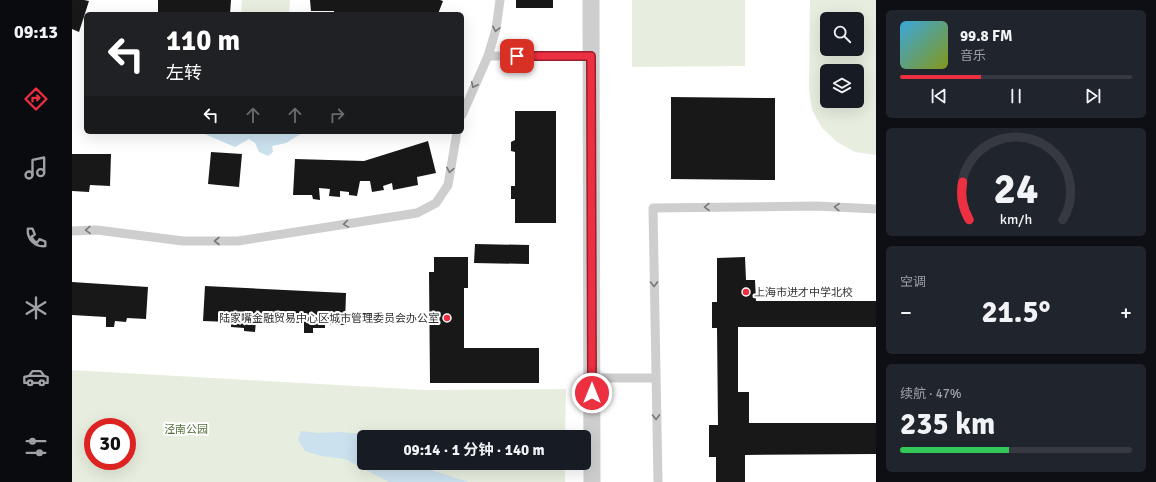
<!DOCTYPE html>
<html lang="zh">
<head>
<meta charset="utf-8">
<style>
  body { margin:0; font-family:Signika,"Noto Sans SC",sans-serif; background:#20242c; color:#f1f3f6; height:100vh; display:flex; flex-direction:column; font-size:15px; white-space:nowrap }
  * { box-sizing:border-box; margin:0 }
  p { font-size:13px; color:#9ea1a6 }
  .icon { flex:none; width:22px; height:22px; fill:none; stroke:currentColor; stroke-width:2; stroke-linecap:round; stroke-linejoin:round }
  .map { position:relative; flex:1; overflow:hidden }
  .drawer { display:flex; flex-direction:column; gap:10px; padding:10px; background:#0d0f14; width:280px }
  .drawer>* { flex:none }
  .guide { position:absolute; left:12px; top:12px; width:380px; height:122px; border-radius:6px; box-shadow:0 4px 16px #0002; background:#202124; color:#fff; overflow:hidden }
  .tools { position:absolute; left:748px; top:12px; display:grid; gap:8px }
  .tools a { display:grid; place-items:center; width:44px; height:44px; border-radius:6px; background:#171b24; box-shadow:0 4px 16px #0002; font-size:20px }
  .speed { position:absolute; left:12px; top:418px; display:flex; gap:8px; font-size:20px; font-weight:700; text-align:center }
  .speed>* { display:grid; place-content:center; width:52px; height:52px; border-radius:50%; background:#171b24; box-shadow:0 4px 16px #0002; line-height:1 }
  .speed .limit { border:6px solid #d22; background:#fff; color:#111 }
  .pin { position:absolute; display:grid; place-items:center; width:34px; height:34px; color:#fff; margin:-17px; border-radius:8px; box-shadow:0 2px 6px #0006 }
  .me { position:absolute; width:44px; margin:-22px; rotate:0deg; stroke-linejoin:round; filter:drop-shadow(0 0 3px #0008) }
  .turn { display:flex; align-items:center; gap:14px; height:84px; padding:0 16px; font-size:18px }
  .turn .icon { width:52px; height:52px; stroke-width:2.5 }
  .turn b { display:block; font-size:28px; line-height:34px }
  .lanes { display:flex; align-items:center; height:38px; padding:0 16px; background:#0003; justify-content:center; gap:20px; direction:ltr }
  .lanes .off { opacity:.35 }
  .big { font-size:30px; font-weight:700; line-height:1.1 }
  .drawer .widget { flex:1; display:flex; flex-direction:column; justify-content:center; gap:6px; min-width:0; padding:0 14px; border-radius:6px; background:#20242c }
  .drawer .dial { align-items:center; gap:0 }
  .dial svg { height:104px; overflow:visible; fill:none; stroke:#363941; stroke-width:7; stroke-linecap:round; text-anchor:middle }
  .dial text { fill:#f1f3f6; stroke:none }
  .song { display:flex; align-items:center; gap:12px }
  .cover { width:48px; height:48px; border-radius:6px; background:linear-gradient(135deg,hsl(200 70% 55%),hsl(70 70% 35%)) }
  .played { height:4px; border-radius:2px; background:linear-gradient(90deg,#ec2f41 35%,#363941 35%) }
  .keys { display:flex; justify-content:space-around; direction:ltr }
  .heat { display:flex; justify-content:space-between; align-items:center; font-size:22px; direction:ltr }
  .charge { height:6px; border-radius:3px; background:linear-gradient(90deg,#34c759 47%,#363941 0) }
  .trip { position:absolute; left:285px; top:430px; width:234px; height:40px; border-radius:6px; background:#171b24; box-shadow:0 4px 16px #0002; font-weight:700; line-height:40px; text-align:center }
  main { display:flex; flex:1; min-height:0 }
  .tab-bar { display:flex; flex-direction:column; width:72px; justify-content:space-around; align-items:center; background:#090b0e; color:#9ea1a6 }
  .tab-bar .icon { width:28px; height:28px }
  .tab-bar .on { color:#ec2f41 }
  .tab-bar b { font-size:18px; color:#f1f3f6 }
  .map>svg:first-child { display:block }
  .green { fill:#e7eedf; fill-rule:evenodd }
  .water { fill:#cbe1ee }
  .building { fill:#181818 }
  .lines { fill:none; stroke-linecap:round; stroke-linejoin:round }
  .lane { stroke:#cecece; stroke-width:9 }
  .street { stroke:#cecece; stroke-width:17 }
  .oneway { stroke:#787878 }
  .route-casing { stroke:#991f2a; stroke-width:10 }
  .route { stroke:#ec2f41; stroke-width:7 }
  .poi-dot { fill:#ec2f41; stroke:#fff; stroke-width:1.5 }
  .labels { text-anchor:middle; stroke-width:4; stroke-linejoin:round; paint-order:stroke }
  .poi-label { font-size:11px; fill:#313131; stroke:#fff; text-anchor:start }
  .park-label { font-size:11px; fill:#556f3c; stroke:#fff }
</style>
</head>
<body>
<main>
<nav class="tab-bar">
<b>09:13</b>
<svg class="icon on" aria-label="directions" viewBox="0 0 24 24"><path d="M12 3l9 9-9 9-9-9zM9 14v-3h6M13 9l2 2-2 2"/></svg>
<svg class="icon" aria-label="music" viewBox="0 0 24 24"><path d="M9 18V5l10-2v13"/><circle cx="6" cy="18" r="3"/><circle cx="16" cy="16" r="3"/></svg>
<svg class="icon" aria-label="phone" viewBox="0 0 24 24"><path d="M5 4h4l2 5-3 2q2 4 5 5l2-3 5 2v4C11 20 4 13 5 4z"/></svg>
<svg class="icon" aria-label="climate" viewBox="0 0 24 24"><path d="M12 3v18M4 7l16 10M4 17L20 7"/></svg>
<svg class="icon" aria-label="car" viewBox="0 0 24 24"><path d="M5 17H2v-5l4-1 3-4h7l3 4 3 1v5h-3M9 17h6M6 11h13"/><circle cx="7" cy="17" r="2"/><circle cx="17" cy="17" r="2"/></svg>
<svg class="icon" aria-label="filters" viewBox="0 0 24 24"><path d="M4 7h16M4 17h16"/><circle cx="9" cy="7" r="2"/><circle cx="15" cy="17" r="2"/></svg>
</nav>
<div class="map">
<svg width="804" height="482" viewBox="0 0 804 482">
  <rect width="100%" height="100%" fill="#fff"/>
  <path class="green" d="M170,0H218L217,14H169Z
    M560,0H673V66L560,67Z
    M738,0H804V155L783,152L765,142L750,128L740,110L737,89ZM755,19H785V49H755ZM755,71H785V101H755Z
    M0,370L353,390L494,389L493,437H292V463H493V482H0ZM21,427H55V461H21Z"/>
  <path class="water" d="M128,132H232L214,143L200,146L201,152L196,156L187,152L183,143L177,139L163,147Z
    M229,431L246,433L267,432L303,435L307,437H292V463H352L362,471L397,482H317L273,459L249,456L233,451L226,440Z"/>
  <path class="building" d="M0,0H12L17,1L7,32L0,29Z
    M86,0H159L158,14H86Z
    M238,0H368L371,1L366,14H307L302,12L262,14V11H239Z
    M444,0H481V8H444Z
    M599,97L703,98V180L599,179Z
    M443,111H484V223H443V199H439V186H443V152L439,151V142L443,140Z
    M356,141L364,173L345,177L346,185L321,190L320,183L311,186L312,190L300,192L298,181H288L285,196L277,195V192L268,191V197L257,196L258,189L247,188L248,200L241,199L240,195H221L223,159L292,161Z
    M139,152L170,154L167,187L136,184Z
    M0,154H39L38,186L18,185L17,192L0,191Z
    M403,244L457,245V264L402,263Z
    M362,257H396V288H392V348H467V383H358L357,272H362Z
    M673,257L674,280H683L684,301H804V327H666V392H677V423H804V454L673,455V482H644V457H637V425H646L645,328H640V302H645V258Z
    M0,282L76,287L74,319L55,318L54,322L43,321L42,327H34V317L0,315Z
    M133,286L274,293L273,325L253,324V328H241V333H232V323L184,321L183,332L172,331V328L159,327V322L131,321Z"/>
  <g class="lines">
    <path class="lane" d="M416,56H519
      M390,115L416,56L424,29L428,0
      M0,231L25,230L111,241H166L345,213L364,203L376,185L385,132
      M519,378H583
      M586,482L581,208L744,206L804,209"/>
    <path class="street" d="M519,0L520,482"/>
  </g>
  <defs><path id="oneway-chevron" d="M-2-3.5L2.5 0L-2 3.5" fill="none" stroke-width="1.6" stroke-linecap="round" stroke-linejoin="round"/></defs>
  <g class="oneway">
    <use href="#oneway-chevron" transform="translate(424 29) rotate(102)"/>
    <use href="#oneway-chevron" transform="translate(402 85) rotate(115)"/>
    <use href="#oneway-chevron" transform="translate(378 170) rotate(100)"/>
    <use href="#oneway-chevron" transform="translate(635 207) rotate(179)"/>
    <use href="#oneway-chevron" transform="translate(765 207) rotate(-177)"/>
    <use href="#oneway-chevron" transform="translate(274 224) rotate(171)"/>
    <use href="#oneway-chevron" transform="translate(16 230) rotate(179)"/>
    <use href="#oneway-chevron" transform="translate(145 241) rotate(180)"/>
    <use href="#oneway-chevron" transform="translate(582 284) rotate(89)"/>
    <use href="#oneway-chevron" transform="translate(584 417) rotate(89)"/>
  </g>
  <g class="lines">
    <g class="route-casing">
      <path id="route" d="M445,56H519L520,393"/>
    </g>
    <use href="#route" class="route"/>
  </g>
  <g class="poi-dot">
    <circle cx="674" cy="292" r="4"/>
    <circle cx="375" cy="318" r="4"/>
  </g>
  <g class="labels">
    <g class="poi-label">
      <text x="682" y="296">上海市进才中学北校</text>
      <text x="367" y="322" text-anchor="end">陆家嘴金融贸易中心区城市管理委员会办公室</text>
    </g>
    <g class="park-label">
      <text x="114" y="433">泾南公园</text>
    </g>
  </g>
</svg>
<div class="tools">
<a><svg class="icon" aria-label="search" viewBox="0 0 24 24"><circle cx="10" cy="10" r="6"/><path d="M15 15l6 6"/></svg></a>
<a><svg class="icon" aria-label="layers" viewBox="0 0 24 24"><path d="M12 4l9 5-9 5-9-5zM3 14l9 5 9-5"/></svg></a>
</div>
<div class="speed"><div class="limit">30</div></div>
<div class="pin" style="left:445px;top:56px;background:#d93025"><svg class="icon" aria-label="arrive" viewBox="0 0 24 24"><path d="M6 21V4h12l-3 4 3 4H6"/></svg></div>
<svg class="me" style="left:520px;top:393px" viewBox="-20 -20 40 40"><circle r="17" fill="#ec2f41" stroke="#fff" stroke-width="3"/><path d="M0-11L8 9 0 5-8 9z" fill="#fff"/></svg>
<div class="trip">09:14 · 1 分钟 · 140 m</div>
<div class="guide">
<div class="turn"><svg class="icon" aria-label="left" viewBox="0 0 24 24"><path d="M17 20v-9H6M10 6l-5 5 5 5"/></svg><div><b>110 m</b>左转</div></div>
<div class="lanes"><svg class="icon" aria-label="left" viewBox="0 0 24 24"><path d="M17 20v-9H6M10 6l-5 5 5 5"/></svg><svg class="icon off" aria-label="ahead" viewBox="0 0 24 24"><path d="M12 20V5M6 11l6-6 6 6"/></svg><svg class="icon off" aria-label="ahead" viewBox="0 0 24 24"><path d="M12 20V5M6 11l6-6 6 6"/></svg><svg class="icon off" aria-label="right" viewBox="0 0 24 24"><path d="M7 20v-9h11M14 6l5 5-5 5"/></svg></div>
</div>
</div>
<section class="drawer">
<div class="widget">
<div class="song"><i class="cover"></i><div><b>99.8 FM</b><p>音乐</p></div></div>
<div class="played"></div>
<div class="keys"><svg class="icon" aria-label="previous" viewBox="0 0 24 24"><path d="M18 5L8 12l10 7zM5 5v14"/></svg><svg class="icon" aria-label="pause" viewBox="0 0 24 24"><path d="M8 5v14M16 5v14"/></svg><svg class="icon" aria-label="next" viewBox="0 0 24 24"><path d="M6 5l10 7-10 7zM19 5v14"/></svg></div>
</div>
<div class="widget dial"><svg viewBox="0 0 100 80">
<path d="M14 69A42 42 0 1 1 86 69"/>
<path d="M14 69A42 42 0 0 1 9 40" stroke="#ec2f41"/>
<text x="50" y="56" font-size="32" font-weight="700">24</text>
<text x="50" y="72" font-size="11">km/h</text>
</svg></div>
<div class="widget"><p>空调</p>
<div class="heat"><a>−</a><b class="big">21.5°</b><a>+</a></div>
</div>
<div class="widget"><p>续航 · 47%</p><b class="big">235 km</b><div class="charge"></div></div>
</section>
</main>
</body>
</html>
